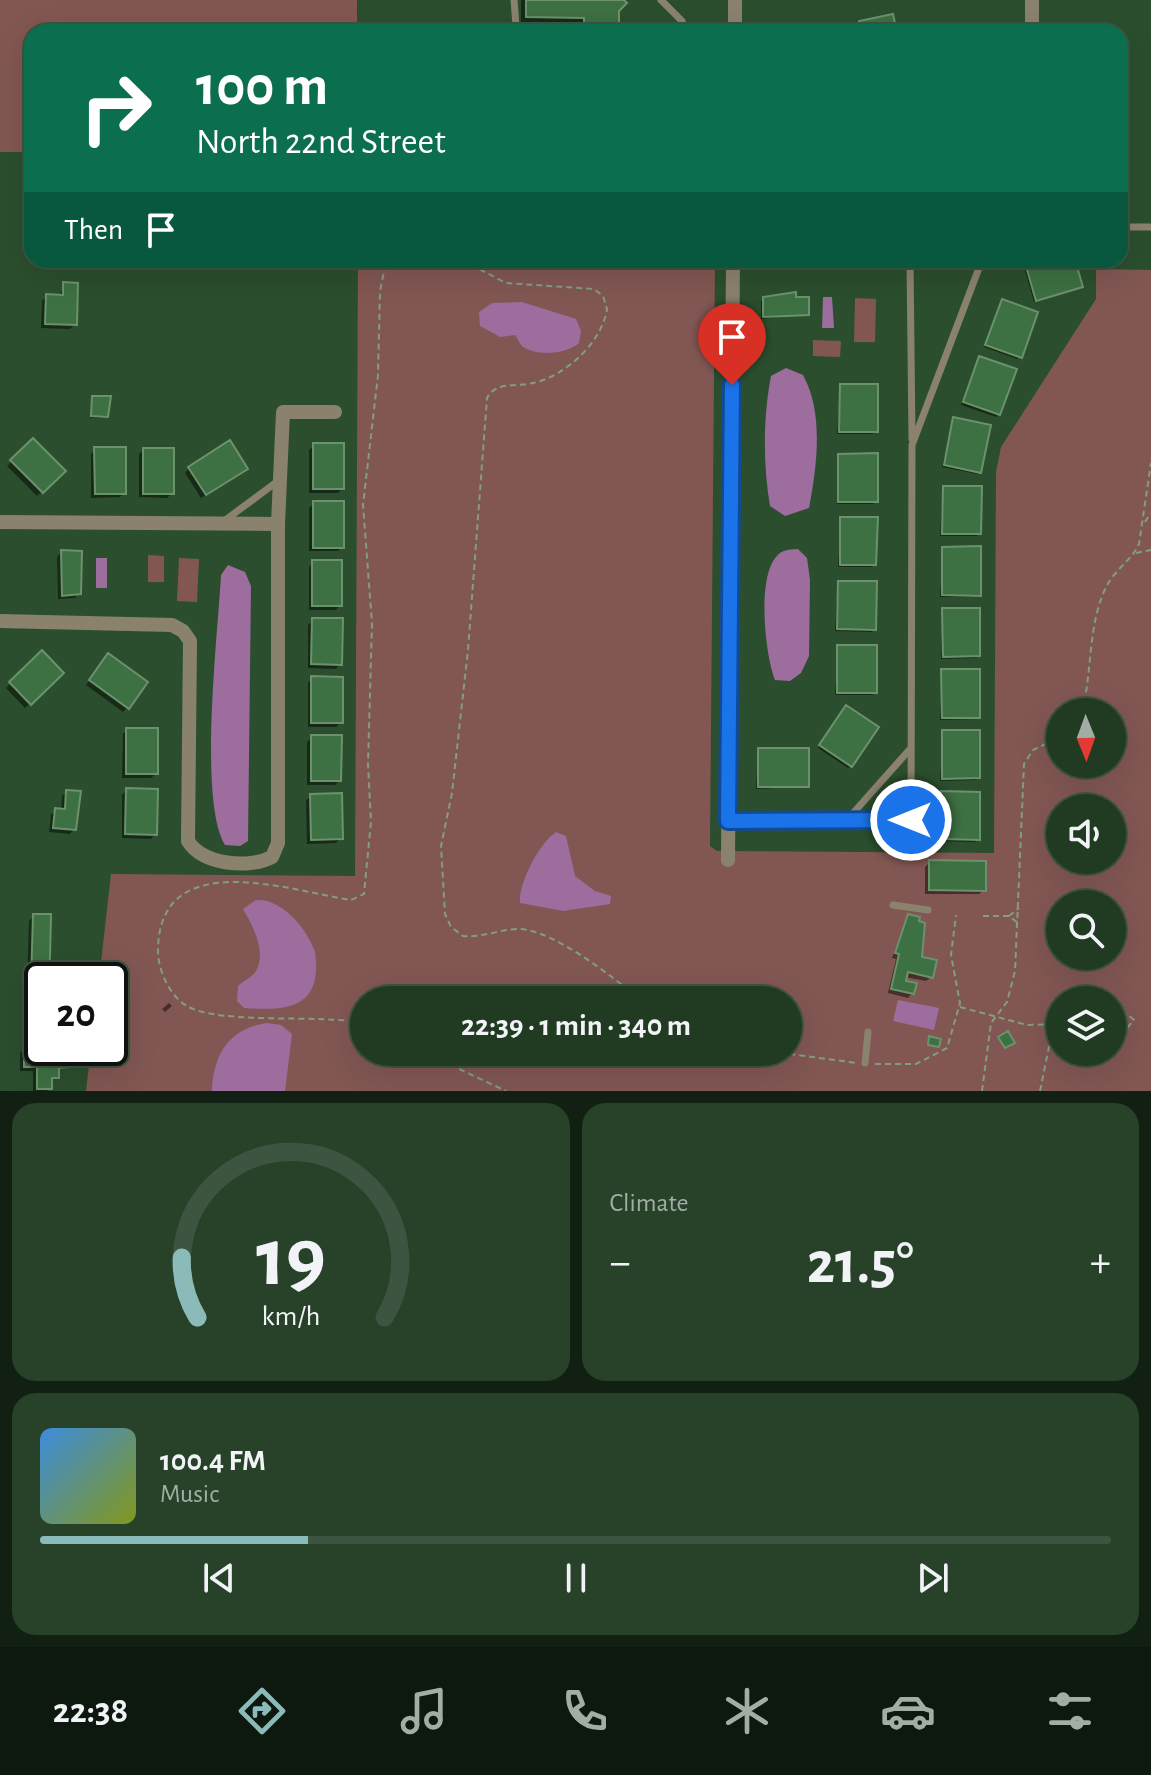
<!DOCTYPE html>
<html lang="en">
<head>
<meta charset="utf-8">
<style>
  body { margin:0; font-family:"Alegreya Sans",sans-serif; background:#28422a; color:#f1f3f6; height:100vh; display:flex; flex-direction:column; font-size:30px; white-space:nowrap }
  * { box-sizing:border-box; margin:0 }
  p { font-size:26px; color:#a2ada5 }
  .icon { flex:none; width:44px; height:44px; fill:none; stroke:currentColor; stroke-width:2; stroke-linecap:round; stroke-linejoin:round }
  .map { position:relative; height:1091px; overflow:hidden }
  .side { display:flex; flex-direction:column; gap:12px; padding:12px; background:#122013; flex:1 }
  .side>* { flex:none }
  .hud { position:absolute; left:24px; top:24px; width:1104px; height:244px; border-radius:24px; box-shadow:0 8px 32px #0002,0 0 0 2px #3d5540; background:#0b6e4f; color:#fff; overflow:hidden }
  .needle { width:52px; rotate:179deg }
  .buttons { position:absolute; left:1046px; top:698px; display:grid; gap:16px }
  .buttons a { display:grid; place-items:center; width:80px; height:80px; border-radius:50%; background:#203b22; box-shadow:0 8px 32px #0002,0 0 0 2px #3d5540; font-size:40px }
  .speed { position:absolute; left:24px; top:962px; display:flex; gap:16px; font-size:40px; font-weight:700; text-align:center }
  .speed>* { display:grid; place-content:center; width:104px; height:104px; border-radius:50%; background:#203b22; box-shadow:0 8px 32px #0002,0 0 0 2px #3d5540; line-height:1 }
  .speed .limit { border:4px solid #111; border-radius:12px; background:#fff; color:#111 }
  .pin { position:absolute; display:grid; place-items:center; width:68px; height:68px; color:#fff; margin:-82px -34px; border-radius:50% 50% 50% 0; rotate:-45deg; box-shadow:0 0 8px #0007 }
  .pin .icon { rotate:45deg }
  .me { position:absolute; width:88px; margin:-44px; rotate:270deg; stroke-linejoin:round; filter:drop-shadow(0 0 6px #0008) }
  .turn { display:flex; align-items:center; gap:28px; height:168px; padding:0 40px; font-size:36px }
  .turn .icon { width:104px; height:104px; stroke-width:2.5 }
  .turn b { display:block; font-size:56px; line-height:68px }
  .then { display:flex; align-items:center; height:76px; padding:0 40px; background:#0003; gap:16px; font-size:30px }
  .big { font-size:60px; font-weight:700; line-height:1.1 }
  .side .widget { flex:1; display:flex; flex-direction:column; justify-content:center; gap:12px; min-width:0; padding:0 28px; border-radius:24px; background:#28422a }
  .side .dial { align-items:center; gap:0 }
  .dial svg { height:208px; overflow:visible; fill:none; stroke:#3d5540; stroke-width:7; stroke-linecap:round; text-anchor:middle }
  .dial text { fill:#f1f3f6; stroke:none }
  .song { display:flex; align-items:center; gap:24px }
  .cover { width:96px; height:96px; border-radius:12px; background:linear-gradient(135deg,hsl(210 70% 55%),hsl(70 70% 35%)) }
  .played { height:8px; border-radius:4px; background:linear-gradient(90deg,#8bbbb9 25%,#3d5540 25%) }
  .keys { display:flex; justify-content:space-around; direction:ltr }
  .heat { display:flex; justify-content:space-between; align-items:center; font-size:44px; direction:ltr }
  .side .tiles { flex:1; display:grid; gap:12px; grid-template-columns:1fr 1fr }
  .widget:last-child { grid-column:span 2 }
  .trip { position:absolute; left:350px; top:986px; width:452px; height:80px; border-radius:40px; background:#203b22; box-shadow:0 8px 32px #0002,0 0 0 2px #3d5540; font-weight:700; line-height:80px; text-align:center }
  .tabs { display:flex; height:128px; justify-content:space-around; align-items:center; background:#0d180e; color:#a2ada5 }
  .tabs .icon { width:56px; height:56px }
  .tabs .active { color:#8bbbb9 }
  .tabs b { font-size:36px; color:#f1f3f6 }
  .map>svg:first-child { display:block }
  .green { fill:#825753; fill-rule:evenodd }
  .water { fill:#9d6d9e }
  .shadow { fill:#0007 }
  .building { fill:#3d7042; stroke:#6b926d; stroke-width:2 }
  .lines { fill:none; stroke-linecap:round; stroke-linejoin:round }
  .path { stroke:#819e83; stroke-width:2; stroke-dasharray:6 4; stroke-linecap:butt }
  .lane { stroke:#8b826e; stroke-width:7 }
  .street { stroke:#8b826e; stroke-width:14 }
  .route-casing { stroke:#114b97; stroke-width:20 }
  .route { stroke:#1a73e8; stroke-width:14 }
</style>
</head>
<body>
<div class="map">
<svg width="1151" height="1091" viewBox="0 0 1151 1091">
  <rect width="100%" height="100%" fill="#2b4f2e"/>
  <path class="green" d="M0,0H357V32H32V152H0Z
    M358,260H715L710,846L717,851L994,853L996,472L1001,447L1096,299V269L1151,270V1091H86L91,1048H110V980H99L111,874L355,876ZM1060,712H1112V764H1060ZM1060,808H1112V860H1060ZM1060,904H1112V956H1060ZM364,1000H788V1052H364ZM1060,1000H1112V1052H1060Z
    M855,298L876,299L875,342H854Z
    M813,340L841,341L840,357L813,356Z
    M148,555L164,556V582H148Z
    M179,558L199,559L197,602L177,601Z"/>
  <path class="water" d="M823,297H832L834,328H822Z
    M522,302L576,319L581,331L579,343C567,354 536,357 522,346C519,343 518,338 515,335L500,337L480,326L479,312L492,303Z
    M786,368L803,375C824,413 817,466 809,508L785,516L770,506C763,465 763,417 771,376Z
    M798,549L807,558L810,580L809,656L801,673L790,681L775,680C765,654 757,579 776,557C782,549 789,550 798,549Z
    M96,558H107V588H96Z
    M228,565L245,572L251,586L248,841L240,846L225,845C198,800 218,634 221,575Z
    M556,832L566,836L575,876L595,891L611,896L610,904L563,911L520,903C518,884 540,842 556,832Z
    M256,900C282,898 308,930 315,952C323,1009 287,1011 244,1008L237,1001L238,986C244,980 254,977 257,969C266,950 252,924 243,909Z
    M898,1000L939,1008L934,1030L893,1021Z
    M267,1023L281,1025L292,1034L285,1091H212C213,1055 229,1028 267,1023Z"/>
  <path class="shadow" d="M521,0H621L617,32H578L579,23H521Z
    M75,260H97L94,263Z
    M1042,260H1073L1080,287L1034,302L1024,267Z
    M64,284L75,324L70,329L41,328L42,301L47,296H60Z
    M777,295L807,298V314L761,319V301Z
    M1002,302L1020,357L1017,359L984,347Z
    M979,358L998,414L996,417L961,405Z
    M841,386L876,431L873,434H837Z
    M93,398L106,416L103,418H90Z
    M954,419L979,472L977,474L942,467Z
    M33,441L63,471L37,496L7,466Z
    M314,445L342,489L338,493H309V450Z
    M95,449L124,493L120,497L91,498V454Z
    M144,450L172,493L167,498L139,497V454Z
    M839,456L876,501L873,504H837Z
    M189,468L241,473L201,498L185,473Z
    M943,488L979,533L977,536H940Z
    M314,503L342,547L338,551H309V508Z
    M841,519L874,565L871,567H838Z
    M943,549L980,595L977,597H940Z
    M61,552L79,593L75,598L58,599L57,557Z
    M313,562L340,605L336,610H309V567Z
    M838,583L874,629L872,632L835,631Z
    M943,610L978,656L976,658L941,659Z
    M313,620L340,664L336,669L308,668V625Z
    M838,647L875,693L872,695H835Z
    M42,653L62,673L25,708L6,688Z
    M104,660L127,708L123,712L86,685Z
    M942,671L978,717L976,719L940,720Z
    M312,678L341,722L336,727H308V683Z
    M843,710L851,766L848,768L818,748Z
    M127,730L156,774L151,778H122L123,734Z
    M943,732L978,778L976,780L940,781Z
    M312,737L339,781L335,785H307V742Z
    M758,750L807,786L756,789Z
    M127,790L155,834L151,839L122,838V795Z
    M67,792L74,829L70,834L49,832L51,814L61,810L62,796Z
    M942,793L978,839L975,842L939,841Z
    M311,796L341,838L336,843L307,844L306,800Z
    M930,862L984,890L979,894H925V867Z
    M34,916L42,980L40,987H27L29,921Z
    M908,916L920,959L931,977L926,981L905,977L904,983L912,993L908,998L888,993L896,959L892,958Z
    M169,1003L172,1006L165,1012L162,1009Z
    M25,1048L66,1067L57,1071L47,1091H33V1071H20V1053Z"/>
  <path class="building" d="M526,0H624L627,3L619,11V32H584V18L526,17Z
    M893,14L897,32H858L859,21Z
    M1035,260H1075L1083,287L1036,301L1025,263Z
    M63,282L78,283L77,325L45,324L46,294L63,295Z
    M796,292V297H809V315L763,317V297Z
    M1002,299L1038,312L1022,358L985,345Z
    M979,356L1017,369L1000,415L963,402Z
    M840,384H878V432H839Z
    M92,396H111L108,417L91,416Z
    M953,417L991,425L981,473L944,465Z
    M33,438L66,471L43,493L10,460Z
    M230,440L248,469L206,495L188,467Z
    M313,443H344V489H313Z
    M94,447H126V494H95Z
    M143,448H174V494H143Z
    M878,453V502H838V454Z
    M943,486H982L981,534H942Z
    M313,501H344V548H313Z
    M840,517H878L876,565H840Z
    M981,546V596L942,595V547Z
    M61,550L82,551L81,594L62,596Z
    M312,560H342V606H312Z
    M838,581H877L876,630L837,629Z
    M942,608H980V656L943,657Z
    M312,618H343L342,665L311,664Z
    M837,645H877V693H837Z
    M42,650L64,673L31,705L9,682Z
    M108,653L148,682L129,709L89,680Z
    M941,669H980V718H942Z
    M311,676L343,677V723H311Z
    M846,705L879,727L852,767L819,745Z
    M126,728H158V774H126Z
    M942,730H980V778L942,779Z
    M311,735H342L341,781H311Z
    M758,748H809V787H758Z
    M126,788L158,789L157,835L125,834Z
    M66,790L81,791L76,830L53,828L55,808L65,809Z
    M941,791L980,792V840L941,839Z
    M342,793L343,839L311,840L310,794Z
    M929,860L986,861V891L929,890Z
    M33,914H51L50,958L46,980L42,983H31Z
    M908,914L920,917L919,921L925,923L922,957L937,960L933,978L908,972L906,981L917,983L914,994L891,989L899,954L895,953Z
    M1008,1031L1015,1043L1005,1048L998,1037Z
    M929,1036L941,1039L939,1047L928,1045Z
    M24,1046L47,1048V1057H68V1067L59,1068V1078H52V1089H37V1067H24Z"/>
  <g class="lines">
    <path class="path" d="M462,260L506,283L594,289L603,296L607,309C602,342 566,376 533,383C517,387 496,381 487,398L468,650L452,793L441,846L445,914L451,927L463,936C482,938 500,929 519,929C554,930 614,978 641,1000
      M1145,522L1151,513
      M1136,553L1151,550
      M1082,712C1092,673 1088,631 1103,594C1112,570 1131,562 1139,544L1151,463
      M983,916H1009L1018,923
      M1009,916L1019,908
      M960,1007L1027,1025L1060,1024
      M1112,1021L1127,1014L1134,1020L1128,1027L1115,1021
      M364,1023C322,1014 219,1025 187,1006C169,996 157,968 158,948C161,845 291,891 351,900L364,894L371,822L368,764L372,623L363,505L378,375L380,291L385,267L392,260
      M423,1052L506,1091
      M740,1052L761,1057L790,1054L857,1063
      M875,1064H916L947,1048L960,1003L951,955L956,915
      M982,1091L991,1023L1007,1002L1015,971L1024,764L1033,750L1060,737
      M1040,1091L1052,1032L1059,1025"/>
    <path class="lane" d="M514,0L516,26L521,32
      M661,0L682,21L685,32
      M735,27L820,32
      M1120,227H1151
      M910,260L912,439
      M224,521L278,481
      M847,820L911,748
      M728,821L911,820L912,445L982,260
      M893,905L928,910
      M865,1063L868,1032"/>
    <path class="street" d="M1032,0V24
      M735,32V0
      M0,522L278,524
      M0,621L172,625L183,631L190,641L188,841C203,865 249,869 272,857L278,843V524L283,412H335
      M728,860L733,260"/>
  </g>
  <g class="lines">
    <g class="route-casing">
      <path id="route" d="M732,385L728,821L911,820"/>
    </g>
    <use href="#route" class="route"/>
  </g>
</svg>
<div class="buttons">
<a><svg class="needle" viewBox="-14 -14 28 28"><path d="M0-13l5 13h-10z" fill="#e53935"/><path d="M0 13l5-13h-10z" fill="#a2ada5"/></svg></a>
<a><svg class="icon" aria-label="sound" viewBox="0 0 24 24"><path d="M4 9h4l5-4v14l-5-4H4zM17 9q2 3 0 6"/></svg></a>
<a><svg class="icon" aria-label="search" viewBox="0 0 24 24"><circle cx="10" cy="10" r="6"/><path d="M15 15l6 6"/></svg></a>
<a><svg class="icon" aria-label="layers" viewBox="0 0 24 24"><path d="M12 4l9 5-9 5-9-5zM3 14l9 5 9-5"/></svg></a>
</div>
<div class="speed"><div class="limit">20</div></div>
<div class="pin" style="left:732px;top:385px;background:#d93025"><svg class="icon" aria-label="arrive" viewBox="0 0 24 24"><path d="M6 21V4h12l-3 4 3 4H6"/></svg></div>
<svg class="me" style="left:911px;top:820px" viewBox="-20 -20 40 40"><circle r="17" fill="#1a73e8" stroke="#fff" stroke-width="3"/><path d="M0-11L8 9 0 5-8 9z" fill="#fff"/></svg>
<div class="trip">22:39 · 1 min · 340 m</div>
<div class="hud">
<div class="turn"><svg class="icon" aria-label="right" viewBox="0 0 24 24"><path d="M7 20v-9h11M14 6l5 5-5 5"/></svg><div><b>100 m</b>North 22nd Street</div></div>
<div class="then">Then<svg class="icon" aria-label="arrive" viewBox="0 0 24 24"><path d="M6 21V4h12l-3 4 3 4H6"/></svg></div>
</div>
</div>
<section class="side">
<div class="tiles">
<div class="widget dial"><svg viewBox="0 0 100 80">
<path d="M14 69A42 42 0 1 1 86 69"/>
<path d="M14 69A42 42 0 0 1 8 46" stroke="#8bbbb9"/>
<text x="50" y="56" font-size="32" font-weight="700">19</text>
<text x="50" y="72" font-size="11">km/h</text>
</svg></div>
<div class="widget"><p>Climate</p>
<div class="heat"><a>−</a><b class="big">21.5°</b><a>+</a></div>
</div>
<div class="widget">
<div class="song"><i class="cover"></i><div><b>100.4 FM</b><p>Music</p></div></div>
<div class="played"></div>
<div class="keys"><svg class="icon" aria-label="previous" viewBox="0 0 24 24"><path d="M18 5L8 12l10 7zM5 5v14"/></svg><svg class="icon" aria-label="pause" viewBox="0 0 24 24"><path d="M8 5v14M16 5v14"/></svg><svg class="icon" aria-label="next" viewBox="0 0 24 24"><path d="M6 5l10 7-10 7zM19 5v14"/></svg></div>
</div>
</div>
</section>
<nav class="tabs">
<b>22:38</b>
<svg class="icon active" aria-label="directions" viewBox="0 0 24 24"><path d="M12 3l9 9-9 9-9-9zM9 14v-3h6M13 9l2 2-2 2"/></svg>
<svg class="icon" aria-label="music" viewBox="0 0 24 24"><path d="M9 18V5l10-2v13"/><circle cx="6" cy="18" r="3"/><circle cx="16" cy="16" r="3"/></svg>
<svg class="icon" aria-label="phone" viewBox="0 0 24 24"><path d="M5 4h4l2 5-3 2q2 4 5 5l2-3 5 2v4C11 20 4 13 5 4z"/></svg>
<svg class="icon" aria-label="climate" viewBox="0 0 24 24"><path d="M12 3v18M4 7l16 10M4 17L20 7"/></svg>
<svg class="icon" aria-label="car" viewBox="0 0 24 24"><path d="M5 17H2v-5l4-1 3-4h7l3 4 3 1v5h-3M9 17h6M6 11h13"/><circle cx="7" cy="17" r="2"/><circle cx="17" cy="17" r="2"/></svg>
<svg class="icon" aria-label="filters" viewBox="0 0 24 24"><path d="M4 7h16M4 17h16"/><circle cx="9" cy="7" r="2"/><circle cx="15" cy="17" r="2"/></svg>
</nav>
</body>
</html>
